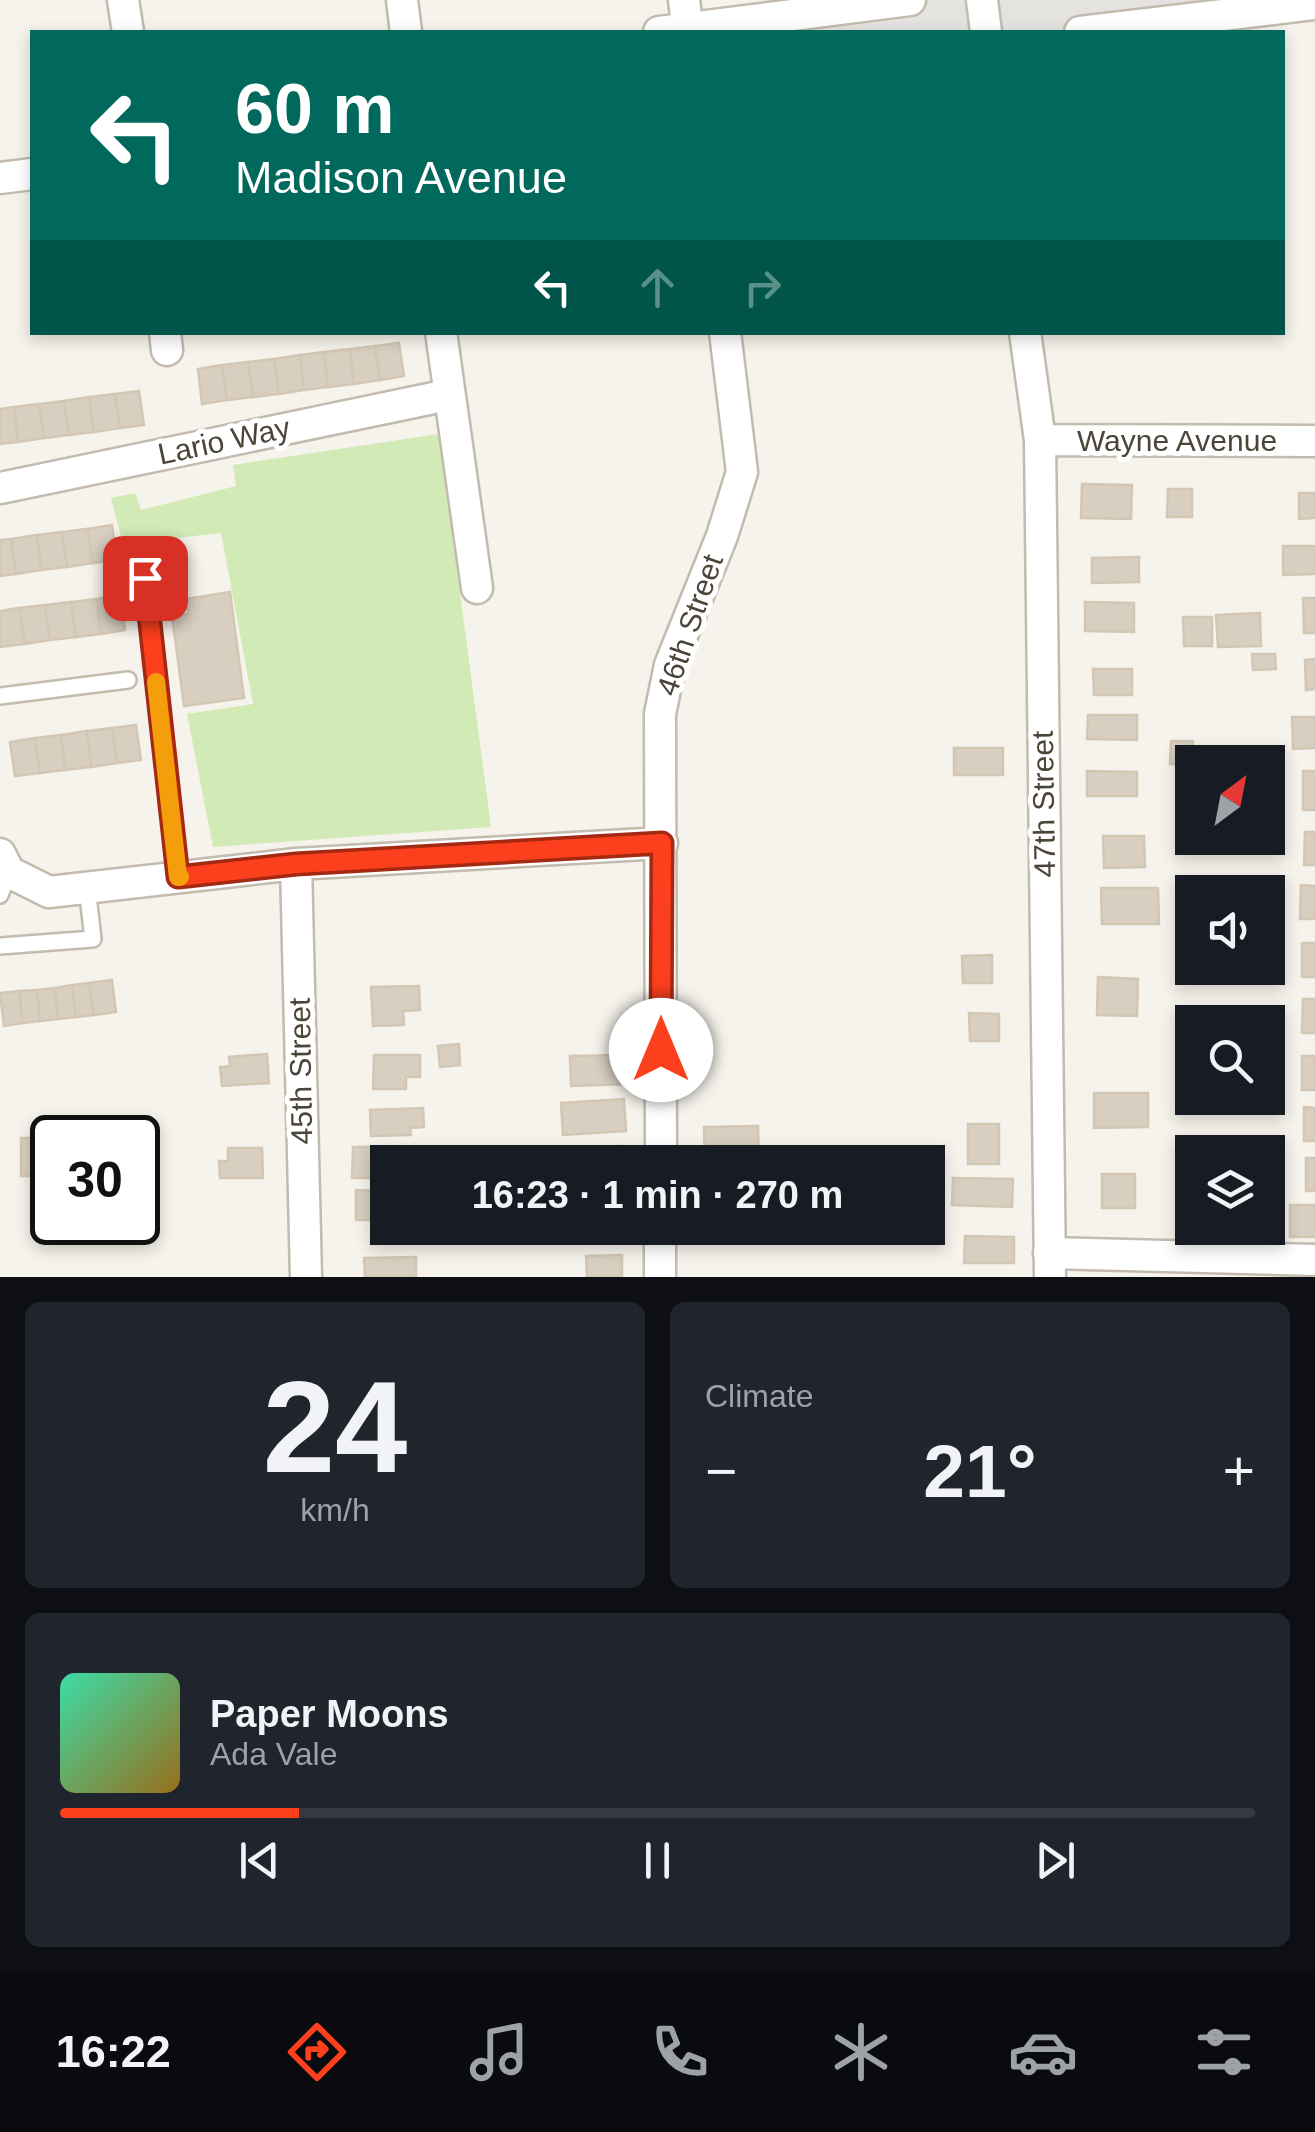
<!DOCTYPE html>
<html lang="en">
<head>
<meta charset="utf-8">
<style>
  body { margin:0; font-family:Helvetica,sans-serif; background:#20242c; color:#f1f3f6; height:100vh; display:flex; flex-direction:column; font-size:38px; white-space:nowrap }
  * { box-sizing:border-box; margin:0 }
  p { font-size:32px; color:#9ea1a6 }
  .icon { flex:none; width:55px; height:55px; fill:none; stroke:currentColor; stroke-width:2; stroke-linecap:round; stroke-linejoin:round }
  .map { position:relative; height:1277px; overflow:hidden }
  .side { display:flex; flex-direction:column; gap:25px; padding:25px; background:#0d0f14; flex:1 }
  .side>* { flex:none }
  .guide { position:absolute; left:30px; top:30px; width:1255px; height:305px; border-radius:0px; box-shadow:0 5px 15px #0003; background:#00695c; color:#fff; overflow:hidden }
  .needle { width:65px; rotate:32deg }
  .controls { position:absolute; left:1175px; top:745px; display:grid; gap:20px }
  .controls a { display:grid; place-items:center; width:110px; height:110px; border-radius:0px; background:#171b24; box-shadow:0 5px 15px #0003; font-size:50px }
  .speed { position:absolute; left:30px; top:1115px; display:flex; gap:20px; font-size:50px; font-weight:700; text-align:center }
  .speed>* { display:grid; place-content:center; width:130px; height:130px; border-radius:50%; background:#171b24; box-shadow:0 5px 15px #0003; line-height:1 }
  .speed .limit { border:5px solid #111; border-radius:15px; background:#fff; color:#111 }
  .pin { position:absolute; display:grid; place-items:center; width:85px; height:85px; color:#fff; margin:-42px; border-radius:20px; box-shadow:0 5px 15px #0006 }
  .me { position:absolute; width:110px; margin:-55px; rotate:0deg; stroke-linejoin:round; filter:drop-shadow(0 0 8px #0008) }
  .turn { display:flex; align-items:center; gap:35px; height:210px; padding:0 40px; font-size:45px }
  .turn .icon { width:130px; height:130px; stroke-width:2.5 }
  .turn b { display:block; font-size:70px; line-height:85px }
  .lanes { display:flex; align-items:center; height:95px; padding:0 40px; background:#0003; justify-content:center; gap:50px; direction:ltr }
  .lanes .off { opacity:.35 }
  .big { font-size:75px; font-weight:700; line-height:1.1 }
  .side .card { flex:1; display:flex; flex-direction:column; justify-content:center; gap:15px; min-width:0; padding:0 35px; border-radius:15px; background:#20242c }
  .side .dial { align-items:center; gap:0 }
  .dial b { font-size:130px; line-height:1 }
  .song { display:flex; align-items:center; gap:30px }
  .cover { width:120px; height:120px; border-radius:15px; background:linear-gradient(135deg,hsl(160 70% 55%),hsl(40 70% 35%)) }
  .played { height:10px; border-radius:5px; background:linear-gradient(90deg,#fc3f1d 20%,#363941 20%) }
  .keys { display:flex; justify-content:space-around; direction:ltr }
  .heat { display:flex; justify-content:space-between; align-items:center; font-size:55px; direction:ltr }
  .side .tiles { flex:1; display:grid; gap:25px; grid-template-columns:1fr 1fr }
  .card:last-child { grid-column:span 2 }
  .trip { position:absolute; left:370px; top:1145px; width:575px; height:100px; border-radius:0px; background:#171b24; box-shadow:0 5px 15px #0003; font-weight:700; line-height:100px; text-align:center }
  .dock { display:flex; height:160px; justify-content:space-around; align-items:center; background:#090b0e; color:#9ea1a6 }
  .dock .icon { width:70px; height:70px }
  .dock .on { color:#fc3f1d }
  .dock b { font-size:45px; color:#f1f3f6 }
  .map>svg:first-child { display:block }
  .green { fill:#d2eab5 }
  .parking { fill:#e5e3e0 }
  .building { fill:#d8cfc1; stroke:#d3c7b4; stroke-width:2.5 }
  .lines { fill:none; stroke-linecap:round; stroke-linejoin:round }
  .service-casing { stroke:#c2bbae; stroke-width:20 }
  .minor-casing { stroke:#c2bbae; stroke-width:35 }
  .service { stroke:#fff; stroke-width:15 }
  .minor { stroke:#fff; stroke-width:30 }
  .route-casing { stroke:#a42913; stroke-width:25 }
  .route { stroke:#fc3f1d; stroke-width:18 }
  .slow { stroke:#f59e0b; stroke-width:18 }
  .labels { text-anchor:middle; stroke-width:10; stroke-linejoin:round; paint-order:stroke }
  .street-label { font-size:30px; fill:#4b4439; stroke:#fff }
</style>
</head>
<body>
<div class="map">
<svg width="1315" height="1277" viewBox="0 0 1315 1277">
  <rect width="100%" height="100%" fill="#f6f3ec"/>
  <path class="green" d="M439,434L491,827L213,847L187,714L253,704L221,533L123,544L111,498L135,493L141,510L236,486L233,465Z"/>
  <path class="parking" d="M910,0H1315L1080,32H659Z"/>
  <path class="building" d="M399,343L404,376L380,380L375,346Z
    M375,346L380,380L354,384L350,349Z
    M350,349L354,384L328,387L324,352Z
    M324,352L328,387L304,390L300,355Z
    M300,355L304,390L279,394L274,359Z
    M274,359L279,394L253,397L248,362Z
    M248,362L253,397L227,400L222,365Z
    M222,365L227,400L202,404L198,369Z
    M139,391L144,425L120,428L115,394Z
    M115,394L120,428L94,432L89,397Z
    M89,397L94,432L69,435L64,401Z
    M64,401L69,435L44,438L39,404Z
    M39,404L44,438L18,442L14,407Z
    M14,407L18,442L0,444V409Z
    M1082,484L1132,485L1131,519L1081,518Z
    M1168,489H1192V517H1167Z
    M1299,493H1315V518L1299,519Z
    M112,525L117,560L93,563L87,529Z
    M87,529L93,563L67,567L62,532Z
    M62,532L67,567L41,570L37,535Z
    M37,535L41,570L16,574L11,539Z
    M11,539L16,574L0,576V540Z
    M1283,546H1315V574L1283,575Z
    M1139,557V582L1092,583V558Z
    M230,592L244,698L184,706L172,616L188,614L186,599Z
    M121,595L125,630L101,634L97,599Z
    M1303,598H1315V633H1304Z
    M97,599L101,634L76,637L71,602Z
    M71,602L76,637L50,640L45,605Z
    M1085,602L1134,603V632L1085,631Z
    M45,605L50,640L25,644L19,608Z
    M19,608L25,644L0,647V611Z
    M1260,613L1261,646L1218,647L1216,615Z
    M1183,617H1212V646H1184Z
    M1252,654H1275L1276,669L1253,670Z
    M1315,659V689L1306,690L1305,660Z
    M1093,669H1132V695H1094Z
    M1088,715H1137V740L1087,739Z
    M1292,717H1315V748L1293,749Z
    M136,725L141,760L117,763L112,728Z
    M112,728L117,763L91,767L87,731Z
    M87,731L91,767L65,770L61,735Z
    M61,735L65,770L40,773L35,738Z
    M35,738L40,773L15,776L10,742Z
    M1171,741H1193L1192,765L1170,764Z
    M954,748H1003V775H954Z
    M1087,771L1137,772V796H1087Z
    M1303,771H1315V810H1303Z
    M1305,832H1315V865H1304Z
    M1103,836H1144L1145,867L1104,868Z
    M1301,885L1315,886V919H1300Z
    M1101,888H1158L1159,924H1102Z
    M1302,943H1315V977H1302Z
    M992,955V983H963L962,956Z
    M1098,977L1138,979L1137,1016L1097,1015Z
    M112,980L116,1012L94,1015L89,983Z
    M89,983L94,1015L76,1017L72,985Z
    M72,985L76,1017L58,1019L55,988Z
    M419,986L420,1010L403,1011L404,1025L373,1026L371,987Z
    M55,988L58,1019L40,1021L37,990Z
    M37,990L40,1021L23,1023L19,991Z
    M19,991L23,1023L4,1026L0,993Z
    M1303,999H1315V1033H1302Z
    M969,1013L999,1014V1041H970Z
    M459,1044L460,1065L440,1067L438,1046Z
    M267,1054L269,1083L222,1086L220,1067L230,1066L229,1057Z
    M374,1055H420V1077H406V1089H373Z
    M626,1055L627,1084L571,1086L570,1056Z
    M1302,1056H1315V1090H1302Z
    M1094,1093H1148V1127L1094,1128Z
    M624,1099L626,1131L563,1135L561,1103Z
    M1304,1107L1315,1108V1141H1304Z
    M423,1108L424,1127L410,1128L411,1135L371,1136L370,1110Z
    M96,1119L123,1120L122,1138H95Z
    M968,1124H999V1164H968Z
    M758,1126L759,1162H705L704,1127Z
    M21,1138H52V1157H39V1176H21Z
    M623,1146V1162H577L576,1147Z
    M353,1147H405V1162H388V1178H352Z
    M228,1148H262L263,1178H220L219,1161H228Z
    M1306,1158H1315V1191H1306Z
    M1102,1174H1135V1208H1102Z
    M953,1178L1013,1179L1012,1207L952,1205Z
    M356,1190L388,1191V1220H356Z
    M1290,1205H1315V1237H1290Z
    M558,1228H609L610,1235L559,1237Z
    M965,1236L1014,1237V1263H964Z
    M622,1255V1277H587L586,1256Z
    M416,1257V1277H365L364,1258Z"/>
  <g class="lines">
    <g class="service-casing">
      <path id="service" d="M145,578L178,877
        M0,696L128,680
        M0,895L9,872
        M0,946L93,939L87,887"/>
    </g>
    <g class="minor-casing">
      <path id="minor" d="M123,0L128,32
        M402,0L406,32
        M684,0L688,32
        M982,0L986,32
        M659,32L910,0
        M1080,32L1315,4
        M0,178L32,174
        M165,332L167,350
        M441,332L477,588
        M1025,332L1040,440L1050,1277
        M1040,440L1315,441
        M0,488L448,395
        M0,854L9,872L49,892L296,864L662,843
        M296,864L306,1277
        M661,1162L660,714L670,665L722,536L742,472L725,332
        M1049,1253L1315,1260
        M660,1277V1228"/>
    </g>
    <use href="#service" class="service"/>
    <use href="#minor" class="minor"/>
  </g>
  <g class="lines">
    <g class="route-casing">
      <path id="route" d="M145,578L178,877L296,864L662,843L661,1050"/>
    </g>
    <use href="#route" class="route"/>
    <path class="slow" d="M156,682L178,877H180"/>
  </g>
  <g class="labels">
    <g class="street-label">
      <text transform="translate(224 441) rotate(-12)" y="10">Lario Way</text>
      <text x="1177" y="451">Wayne Avenue</text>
      <text transform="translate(690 625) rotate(-71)" y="10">46th Street</text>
      <text transform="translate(1044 804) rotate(-91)" y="10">47th Street</text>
      <text transform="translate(301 1071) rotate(-91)" y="10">45th Street</text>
    </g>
  </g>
</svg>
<div class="controls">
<a><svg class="needle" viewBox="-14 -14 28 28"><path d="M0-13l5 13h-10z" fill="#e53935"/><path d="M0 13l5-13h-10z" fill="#9ea1a6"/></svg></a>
<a><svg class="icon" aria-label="sound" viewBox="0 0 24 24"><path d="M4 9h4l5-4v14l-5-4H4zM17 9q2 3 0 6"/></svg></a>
<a><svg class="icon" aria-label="search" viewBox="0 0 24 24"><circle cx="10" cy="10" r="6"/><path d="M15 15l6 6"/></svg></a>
<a><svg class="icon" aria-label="layers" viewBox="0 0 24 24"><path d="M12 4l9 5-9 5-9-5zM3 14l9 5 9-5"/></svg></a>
</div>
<div class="speed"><div class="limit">30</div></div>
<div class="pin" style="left:145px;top:578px;background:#d93025"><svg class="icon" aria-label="arrive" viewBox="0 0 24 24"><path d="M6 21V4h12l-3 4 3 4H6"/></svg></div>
<svg class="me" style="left:661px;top:1050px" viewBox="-20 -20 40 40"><circle r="19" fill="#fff"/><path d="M0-13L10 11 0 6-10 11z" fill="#fc3f1d"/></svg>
<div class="trip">16:23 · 1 min · 270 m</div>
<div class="guide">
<div class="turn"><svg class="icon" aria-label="left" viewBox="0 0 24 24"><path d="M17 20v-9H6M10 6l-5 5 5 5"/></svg><div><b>60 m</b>Madison Avenue</div></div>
<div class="lanes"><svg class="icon" aria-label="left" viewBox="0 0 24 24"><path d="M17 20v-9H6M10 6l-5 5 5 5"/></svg><svg class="icon off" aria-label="ahead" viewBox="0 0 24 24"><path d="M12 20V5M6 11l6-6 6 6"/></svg><svg class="icon off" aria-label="right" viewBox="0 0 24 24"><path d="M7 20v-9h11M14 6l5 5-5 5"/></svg></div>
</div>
</div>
<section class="side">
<div class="tiles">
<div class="card dial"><b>24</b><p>km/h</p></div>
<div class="card"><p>Climate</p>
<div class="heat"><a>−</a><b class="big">21°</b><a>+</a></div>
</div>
<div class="card">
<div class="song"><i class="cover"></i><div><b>Paper Moons</b><p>Ada Vale</p></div></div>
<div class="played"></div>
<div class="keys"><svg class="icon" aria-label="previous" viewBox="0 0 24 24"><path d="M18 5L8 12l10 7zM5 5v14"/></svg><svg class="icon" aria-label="pause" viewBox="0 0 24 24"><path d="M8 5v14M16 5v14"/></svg><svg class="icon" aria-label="next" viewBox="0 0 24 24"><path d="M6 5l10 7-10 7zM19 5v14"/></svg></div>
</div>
</div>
</section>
<nav class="dock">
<b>16:22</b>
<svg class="icon on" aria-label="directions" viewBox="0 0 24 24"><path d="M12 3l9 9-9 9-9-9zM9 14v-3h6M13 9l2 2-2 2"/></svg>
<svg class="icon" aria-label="music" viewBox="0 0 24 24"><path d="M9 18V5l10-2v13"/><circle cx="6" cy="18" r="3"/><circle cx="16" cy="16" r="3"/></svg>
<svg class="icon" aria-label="phone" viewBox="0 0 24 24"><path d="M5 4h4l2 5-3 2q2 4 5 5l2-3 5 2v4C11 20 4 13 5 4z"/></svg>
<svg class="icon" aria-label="climate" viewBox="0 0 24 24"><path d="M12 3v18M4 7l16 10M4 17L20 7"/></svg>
<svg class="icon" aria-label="car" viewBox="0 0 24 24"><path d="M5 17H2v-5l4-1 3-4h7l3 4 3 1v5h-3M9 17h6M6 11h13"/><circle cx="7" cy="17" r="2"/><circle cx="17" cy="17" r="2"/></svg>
<svg class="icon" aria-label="filters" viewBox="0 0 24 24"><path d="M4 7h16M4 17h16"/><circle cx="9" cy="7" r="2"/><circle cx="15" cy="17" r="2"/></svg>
</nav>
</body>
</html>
